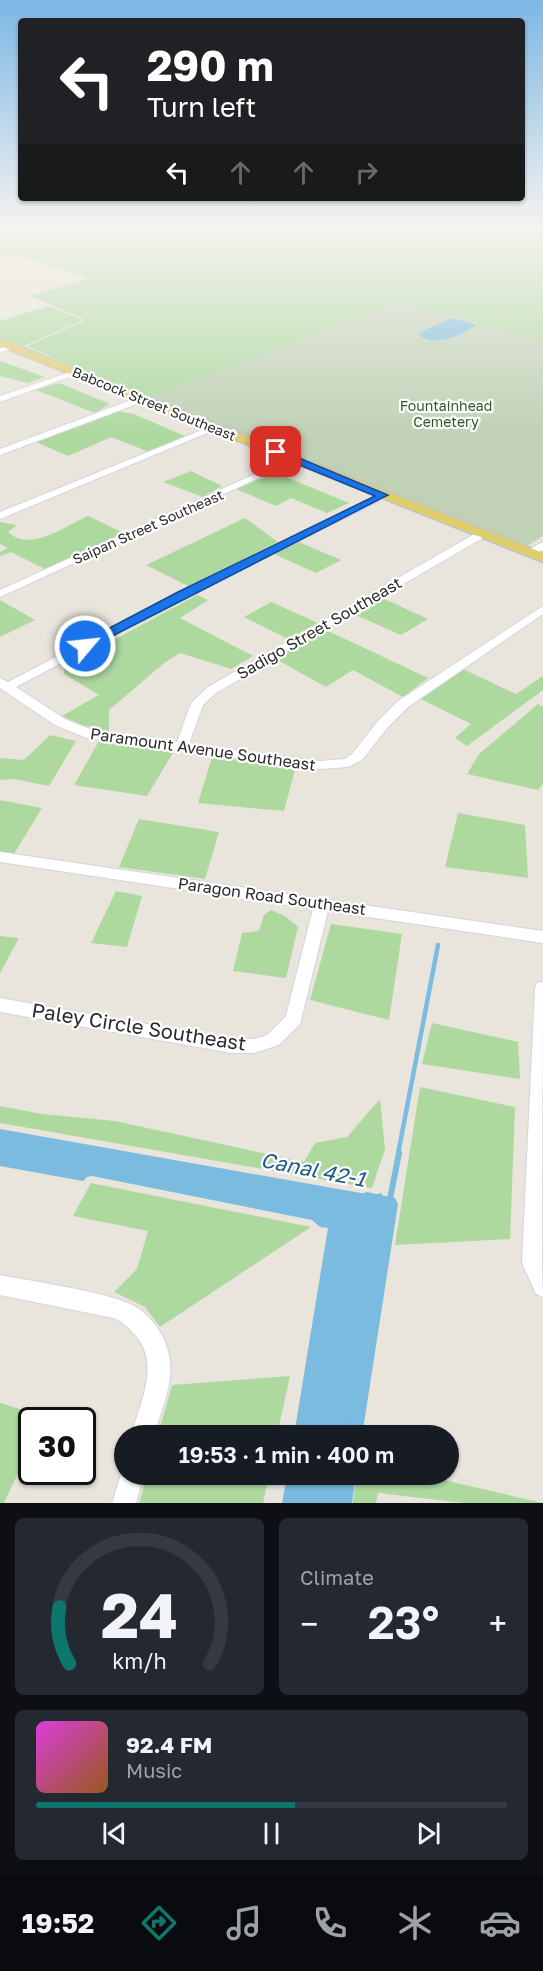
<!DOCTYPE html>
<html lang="en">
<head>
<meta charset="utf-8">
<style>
  body { margin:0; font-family:"Golos Text",sans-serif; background:#242831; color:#f1f3f6; height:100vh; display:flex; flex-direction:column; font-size:22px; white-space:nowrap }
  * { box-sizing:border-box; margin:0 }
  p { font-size:20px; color:#9ea1a6 }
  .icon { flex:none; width:33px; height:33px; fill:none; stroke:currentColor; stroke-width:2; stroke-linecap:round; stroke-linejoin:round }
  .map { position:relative; height:1503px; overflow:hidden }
  .panel { display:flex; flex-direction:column; gap:15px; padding:15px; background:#0d0f14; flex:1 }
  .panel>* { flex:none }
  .hud { position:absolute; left:18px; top:18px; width:507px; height:183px; border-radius:6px; box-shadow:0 2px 4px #0004; background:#202124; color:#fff; overflow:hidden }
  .speed { position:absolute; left:18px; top:1407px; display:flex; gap:12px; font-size:30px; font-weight:700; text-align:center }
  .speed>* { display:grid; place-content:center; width:78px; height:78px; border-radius:50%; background:#171b24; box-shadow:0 2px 4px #0004; line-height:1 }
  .speed .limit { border:3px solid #111; border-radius:9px; background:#fff; color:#111 }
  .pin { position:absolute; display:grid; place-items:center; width:51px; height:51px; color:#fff; margin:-26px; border-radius:12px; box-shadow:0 3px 9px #0006 }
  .me { position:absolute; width:66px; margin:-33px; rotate:62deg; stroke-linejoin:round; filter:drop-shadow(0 0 4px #0008) }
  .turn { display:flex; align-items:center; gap:21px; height:126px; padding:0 30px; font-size:27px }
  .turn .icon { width:78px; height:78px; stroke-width:2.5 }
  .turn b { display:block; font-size:42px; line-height:51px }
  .lanes { display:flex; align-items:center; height:57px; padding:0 30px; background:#0003; justify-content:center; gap:30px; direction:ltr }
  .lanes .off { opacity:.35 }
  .big { font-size:45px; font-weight:600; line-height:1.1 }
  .panel .tile { flex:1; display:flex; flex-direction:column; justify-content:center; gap:9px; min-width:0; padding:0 21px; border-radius:9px; background:#242831 }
  .panel .dial { align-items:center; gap:0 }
  .dial svg { height:156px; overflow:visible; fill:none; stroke:#363941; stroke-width:7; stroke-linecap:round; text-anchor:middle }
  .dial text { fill:#f1f3f6; stroke:none }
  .song { display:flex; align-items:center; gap:18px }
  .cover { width:72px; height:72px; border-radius:9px; background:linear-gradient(135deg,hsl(300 70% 55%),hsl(30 70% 35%)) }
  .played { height:6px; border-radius:3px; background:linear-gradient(90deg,#0f766e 55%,#363941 55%) }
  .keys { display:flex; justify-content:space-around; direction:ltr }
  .heat { display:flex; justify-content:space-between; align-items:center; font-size:33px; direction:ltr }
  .panel .tiles { flex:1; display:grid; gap:15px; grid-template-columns:1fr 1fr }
  .tile:last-child { grid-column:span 2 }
  .trip { position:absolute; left:114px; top:1425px; width:345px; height:60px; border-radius:30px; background:#171b24; box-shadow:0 2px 4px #0004; font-weight:600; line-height:60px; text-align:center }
  .dock { display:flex; height:96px; justify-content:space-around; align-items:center; background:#090b0e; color:#9ea1a6 }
  .dock .icon { width:42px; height:42px }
  .dock .active { color:#0f766e }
  .dock b { font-size:27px; color:#f1f3f6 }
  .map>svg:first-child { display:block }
  .education { fill:#e9e2cd }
  .green { fill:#add99f }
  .cemetery { fill:#c0d1b5 }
  .water { fill:#7bbbdf }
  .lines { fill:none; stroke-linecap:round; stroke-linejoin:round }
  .stream-far1 { stroke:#7bbbdf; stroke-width:4.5 }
  .stream { stroke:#7bbbdf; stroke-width:6 }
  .canal { fill:#7bbbdf; fill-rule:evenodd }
  .minor-casing { stroke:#d2d3e0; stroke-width:2 }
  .major-casing { stroke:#c3c3c3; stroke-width:3 }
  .minor { fill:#fff; fill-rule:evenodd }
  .major { fill:#dece6c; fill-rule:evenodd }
  .route { fill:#1a73e8; stroke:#114b97; stroke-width:1.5 }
  .labels { text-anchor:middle; stroke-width:4.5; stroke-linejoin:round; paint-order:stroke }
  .far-street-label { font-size:14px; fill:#292929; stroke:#fff }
  .far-park-label { font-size:14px; fill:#295c22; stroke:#fff }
  .street-label { font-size:16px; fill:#292929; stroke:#fff }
  .near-street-label { font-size:20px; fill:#292929; stroke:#fff }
  .near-water-label { font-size:21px; font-style:italic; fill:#1e5988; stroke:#fff }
</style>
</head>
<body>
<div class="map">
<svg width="543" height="1503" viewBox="0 0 543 1503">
  <rect width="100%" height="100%" fill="#e9e5dc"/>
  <path class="education" d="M12,254L88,279L0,305V257Z"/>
  <path class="green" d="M0,225H161L176,230L164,225L202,229L221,234L250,225H328L322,230L333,234L324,230L331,225H543V342L399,302L147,399L27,346L86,320L30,296L87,279L13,254L0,257Z
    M48,306L83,320L24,346L42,354L0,338V321Z
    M0,361L45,377L28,383L0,376Z
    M59,383L110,404L95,413L36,390Z
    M118,411L134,414L185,436L149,452L111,437L68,456L36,442Z
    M191,471L222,486L203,497L163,482Z
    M276,473L349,503L327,513L291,498L276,506L236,489Z
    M88,516L124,533L45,569L11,552L0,556V552L8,548L0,544V522L17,525L8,532C30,553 65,526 88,516Z
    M245,518L278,542L190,587L146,565Z
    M299,542L341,560L316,573L274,554Z
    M197,595L208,600L180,618L253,656L231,669L180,653L163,664L109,710V732L79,724L62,716L99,695L64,674V667Z
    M380,597L428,619L401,635L351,613Z
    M0,600L35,620L0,637Z
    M271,602L318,623L288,639L244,617Z
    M324,629L428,678L403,697L353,670L326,687L274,658Z
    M463,669L516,694L543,676V690L467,746L455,738L471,724L421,699Z
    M538,704L543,707V784L538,790L467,774L479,754Z
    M50,735L76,741L49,786L14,779L0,780V758L24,760Z
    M99,741L174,751L147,796L74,785Z
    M212,757L296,766L284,811L198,803Z
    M0,800L42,808L14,854L0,852Z
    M458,813L525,825L528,878L445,867Z
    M139,819L219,832L205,879L119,867Z
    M116,891L142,896L127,947L91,943Z
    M271,910L285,916L298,927L286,978L233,971L242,933L259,931L264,915Z
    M331,924L402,934L389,1020L310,1000Z
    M0,936L19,938L0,973Z
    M432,1023L518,1042L520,1079L422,1064Z
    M420,1087L515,1107L510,1239L395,1245Z
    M380,1099L385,1149L372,1188L0,1123V1106L42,1114L115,1121L304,1162L315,1143L347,1137Z
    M91,1183L311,1227L160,1327L145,1307L114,1292L137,1269L148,1231L73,1216Z
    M290,1376L277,1435H158L172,1385Z
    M0,1403L30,1412L28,1452L4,1503H0Z
    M362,1474L422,1475L543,1503H465L378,1493L376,1503H353L355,1485Z
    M147,1475V1474L269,1475L263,1503H139Z"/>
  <path class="cemetery" d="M399,302L543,342V536L526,547L147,399Z"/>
  <path class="water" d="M452,318L476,325C463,336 430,349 418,333Z
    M0,1129L372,1195L382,1193L347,1435H294L328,1228L320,1227L312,1220L92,1176L87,1177L83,1181L0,1166Z
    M287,1475H341L337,1503H282Z"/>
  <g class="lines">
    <path class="stream-far1" d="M398,1154L438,945"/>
    <path class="stream" d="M389,1204L399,1153"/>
    <path class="canal" d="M367,1192L395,1198L398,1204L362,1436H342L379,1210L361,1206L358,1200L361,1194Z
      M335,1474H356L352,1503H330Z"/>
    <g class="minor-casing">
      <path id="minor" d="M11,345L15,347L14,349L0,352V348Z
        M73,371L80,373L0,402V396Z
        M142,396L146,399L145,401L0,455V449Z
        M212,426L219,428L0,519V512Z
        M292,457L300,459L0,597V590Z
        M383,492L387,493V497L186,597L16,687L65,719L95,731L177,742L191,703L208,687L478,532H486V536L216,693L203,705L189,744L320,761L345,759L352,754L378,721L398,701L543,606V614L408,707L388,727L362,760L348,767L320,769L87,738L55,725L0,688V678L8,682L178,593Z
        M543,542V550L534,555H526V551Z
        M0,852L543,931V943L328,911L300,1024L279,1045L254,1053H232L0,1012V998L232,1039H254L267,1035L286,1016L313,909L0,862Z
        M543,982L542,1263L543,1297L536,1294L522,1263L535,988L537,983Z
        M0,1275C29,1281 119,1293 139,1309C161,1325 173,1351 170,1377C168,1396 159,1417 154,1436H131C140,1403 161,1363 135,1335C128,1327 123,1322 113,1318L0,1295Z
        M124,1465V1474H144L136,1503H112Z"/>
    </g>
    <g class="major-casing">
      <path id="major" d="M0,339L543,553V562L0,346Z"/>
    </g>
    <use href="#minor" class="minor"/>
    <use href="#major" class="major"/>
  </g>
  <linearGradient id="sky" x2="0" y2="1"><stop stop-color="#7cb7e4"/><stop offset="0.52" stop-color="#f5f3ef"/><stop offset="1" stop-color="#f5f3ef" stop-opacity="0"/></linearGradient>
  <rect width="543" height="436" fill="url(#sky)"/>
  <path class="route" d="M273,450H280L388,495L89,648H81V643L178,592L375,496L273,454Z"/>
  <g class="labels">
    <g class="far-street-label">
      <text transform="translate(154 404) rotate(22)" y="5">Babcock Street Southeast</text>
      <text transform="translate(148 527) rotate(-24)" y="5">Saipan Street Southeast</text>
    </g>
    <g class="far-park-label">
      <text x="446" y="411">Fountainhead<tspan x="446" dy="16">Cemetery</tspan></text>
    </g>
    <g class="street-label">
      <text transform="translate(319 628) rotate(-30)" y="6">Sadigo Street Southeast</text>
      <text transform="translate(203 749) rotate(8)" y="6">Paramount Avenue Southeast</text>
      <text transform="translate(272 896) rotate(8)" y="6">Paragon Road Southeast</text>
    </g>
    <g class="near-street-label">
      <text transform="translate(139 1027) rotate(9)" y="7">Paley Circle Southeast</text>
    </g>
    <g class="near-water-label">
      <text transform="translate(313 1170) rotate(11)" y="7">Canal 42-1</text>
    </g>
  </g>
</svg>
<div class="speed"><div class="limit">30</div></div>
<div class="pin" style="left:276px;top:452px;background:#d93025"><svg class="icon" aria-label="arrive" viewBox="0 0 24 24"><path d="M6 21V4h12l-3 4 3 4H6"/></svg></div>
<svg class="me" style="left:85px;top:646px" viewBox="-20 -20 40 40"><circle r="17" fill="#1a73e8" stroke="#fff" stroke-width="3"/><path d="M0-11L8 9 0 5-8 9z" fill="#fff"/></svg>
<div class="trip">19:53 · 1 min · 400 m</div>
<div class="hud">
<div class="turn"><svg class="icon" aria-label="left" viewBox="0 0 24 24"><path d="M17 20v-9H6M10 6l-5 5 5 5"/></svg><div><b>290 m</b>Turn left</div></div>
<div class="lanes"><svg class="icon" aria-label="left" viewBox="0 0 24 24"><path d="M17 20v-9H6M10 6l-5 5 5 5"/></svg><svg class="icon off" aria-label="ahead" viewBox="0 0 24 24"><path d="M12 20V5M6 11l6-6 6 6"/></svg><svg class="icon off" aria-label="ahead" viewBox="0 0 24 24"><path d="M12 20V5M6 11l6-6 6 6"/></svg><svg class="icon off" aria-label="right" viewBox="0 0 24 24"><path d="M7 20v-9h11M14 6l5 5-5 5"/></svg></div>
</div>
</div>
<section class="panel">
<div class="tiles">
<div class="tile dial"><svg viewBox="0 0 100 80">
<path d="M14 69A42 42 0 1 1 86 69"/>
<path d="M14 69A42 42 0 0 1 9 40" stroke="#0f766e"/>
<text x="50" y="56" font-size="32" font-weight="700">24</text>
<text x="50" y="72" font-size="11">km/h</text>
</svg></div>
<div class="tile"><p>Climate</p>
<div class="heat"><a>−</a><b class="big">23°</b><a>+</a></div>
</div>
<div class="tile">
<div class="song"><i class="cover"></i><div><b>92.4 FM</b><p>Music</p></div></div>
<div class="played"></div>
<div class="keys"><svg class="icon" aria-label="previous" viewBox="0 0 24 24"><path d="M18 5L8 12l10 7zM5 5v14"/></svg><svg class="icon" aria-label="pause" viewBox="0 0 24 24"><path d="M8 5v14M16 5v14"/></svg><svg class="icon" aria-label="next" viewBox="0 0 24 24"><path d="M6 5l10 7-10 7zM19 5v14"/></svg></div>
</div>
</div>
</section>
<nav class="dock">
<b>19:52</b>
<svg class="icon active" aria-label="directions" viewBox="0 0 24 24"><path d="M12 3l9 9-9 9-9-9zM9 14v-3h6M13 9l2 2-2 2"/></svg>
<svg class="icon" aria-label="music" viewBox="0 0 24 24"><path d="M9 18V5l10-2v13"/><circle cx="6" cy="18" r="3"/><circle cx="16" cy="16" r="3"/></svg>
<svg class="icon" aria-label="phone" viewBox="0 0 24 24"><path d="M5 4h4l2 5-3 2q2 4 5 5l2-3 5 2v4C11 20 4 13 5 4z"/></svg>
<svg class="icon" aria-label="climate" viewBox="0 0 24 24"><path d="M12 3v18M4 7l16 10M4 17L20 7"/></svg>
<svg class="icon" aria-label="car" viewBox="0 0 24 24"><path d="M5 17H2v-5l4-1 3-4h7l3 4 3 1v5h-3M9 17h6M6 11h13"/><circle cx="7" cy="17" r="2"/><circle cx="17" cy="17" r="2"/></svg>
</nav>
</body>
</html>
